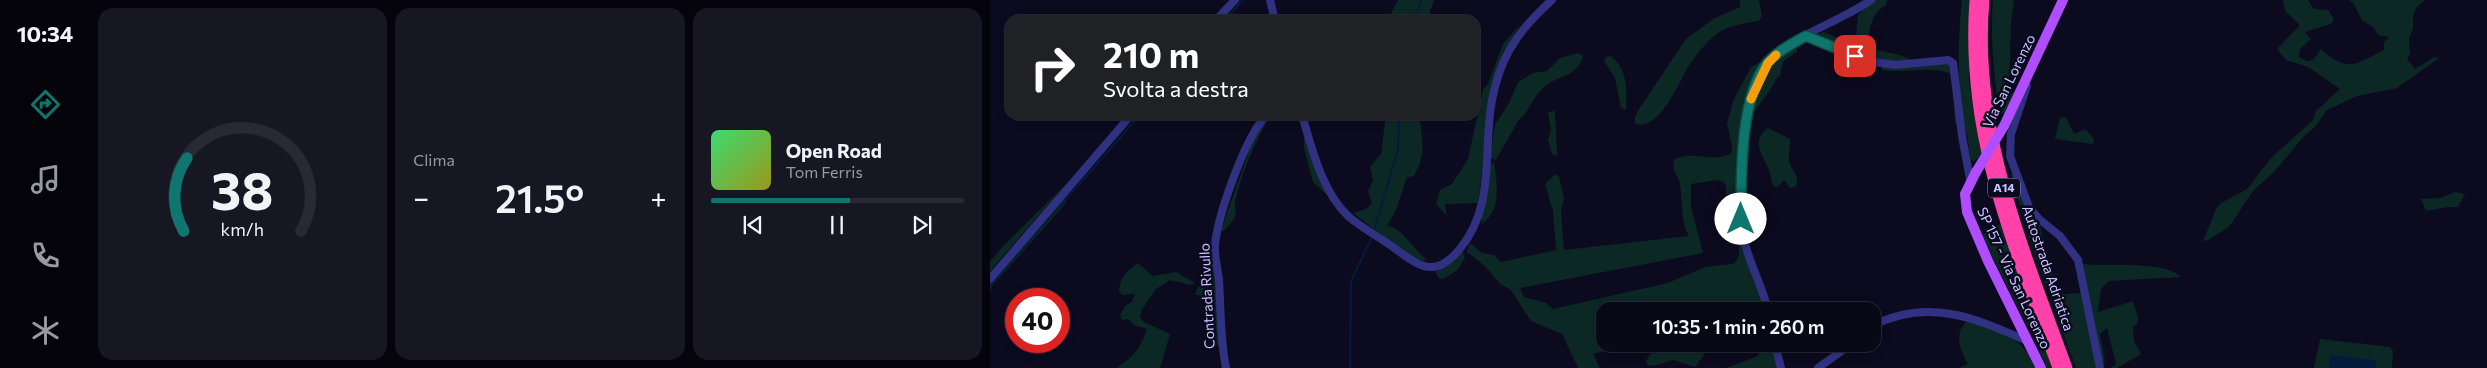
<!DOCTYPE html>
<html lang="it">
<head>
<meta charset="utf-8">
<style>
  body { margin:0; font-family:Commissioner,sans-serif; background:#171623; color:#f1f3f6; height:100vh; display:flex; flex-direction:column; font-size:19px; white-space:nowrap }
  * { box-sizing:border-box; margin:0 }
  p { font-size:16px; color:#999aa1 }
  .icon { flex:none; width:28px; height:28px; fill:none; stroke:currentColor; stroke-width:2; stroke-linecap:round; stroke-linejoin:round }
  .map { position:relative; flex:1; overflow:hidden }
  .panel { display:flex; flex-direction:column; gap:8px; padding:8px; background:#05040c; width:900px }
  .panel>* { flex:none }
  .guide { position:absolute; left:15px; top:15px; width:475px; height:105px; border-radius:15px; box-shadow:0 2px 8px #0003,0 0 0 1px #292935; background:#202124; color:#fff; overflow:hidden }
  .speed { position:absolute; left:15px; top:288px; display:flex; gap:10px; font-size:25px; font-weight:700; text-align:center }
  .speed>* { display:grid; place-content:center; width:65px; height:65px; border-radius:50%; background:#090816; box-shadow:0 2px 8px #0003,0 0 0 1px #292935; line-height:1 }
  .speed .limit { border:8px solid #d22; background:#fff; color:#111 }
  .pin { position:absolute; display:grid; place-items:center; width:42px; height:42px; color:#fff; margin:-21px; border-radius:10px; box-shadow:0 2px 8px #0006 }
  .me { position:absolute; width:55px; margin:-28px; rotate:0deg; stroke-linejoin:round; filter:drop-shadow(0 0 4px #0008) }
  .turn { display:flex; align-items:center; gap:18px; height:105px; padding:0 15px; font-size:22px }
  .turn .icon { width:65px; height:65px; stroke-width:2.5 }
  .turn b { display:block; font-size:35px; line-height:42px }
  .big { font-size:38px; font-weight:600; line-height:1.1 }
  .panel .widget { flex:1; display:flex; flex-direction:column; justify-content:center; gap:8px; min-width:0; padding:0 18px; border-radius:15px; background:#171623 }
  .panel .dial { align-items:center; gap:0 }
  .dial svg { height:130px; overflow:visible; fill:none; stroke:#292935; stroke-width:7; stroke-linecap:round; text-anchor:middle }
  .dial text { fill:#f1f3f6; stroke:none }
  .song { display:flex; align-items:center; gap:15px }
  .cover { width:60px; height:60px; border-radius:8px; background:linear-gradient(135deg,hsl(140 70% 55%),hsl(60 70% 35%)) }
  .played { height:5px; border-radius:2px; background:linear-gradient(90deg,#0f766e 55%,#292935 55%) }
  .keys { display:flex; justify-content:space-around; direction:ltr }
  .heat { display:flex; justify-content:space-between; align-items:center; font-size:28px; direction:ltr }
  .panel .tiles { flex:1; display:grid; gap:8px; grid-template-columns:repeat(3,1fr) }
  .trip { position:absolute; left:606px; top:302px; width:285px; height:50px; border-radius:15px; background:#090816; box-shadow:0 2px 8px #0003,0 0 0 1px #292935; font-weight:600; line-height:50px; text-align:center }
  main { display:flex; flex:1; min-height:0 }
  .dock { display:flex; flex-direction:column; width:90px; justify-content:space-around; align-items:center; background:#040309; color:#999aa1 }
  .dock .icon { width:35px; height:35px }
  .dock .selected { color:#0f766e }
  .dock b { font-size:22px; color:#f1f3f6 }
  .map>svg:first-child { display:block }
  .green { fill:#0c2825; fill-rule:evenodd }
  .water { fill:#041c3c }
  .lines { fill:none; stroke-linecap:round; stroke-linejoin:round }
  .stream { stroke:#041c3c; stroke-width:2 }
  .minor { stroke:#303281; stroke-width:8 }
  .major { stroke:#b04dff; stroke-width:10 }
  .highway { stroke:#ff41a9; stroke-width:11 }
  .major-bridge { stroke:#b04dff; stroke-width:10 }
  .route-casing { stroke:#0a4d48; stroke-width:12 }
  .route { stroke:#0f766e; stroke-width:9 }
  .slow { stroke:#f59e0b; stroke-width:9 }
  .labels { text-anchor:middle; stroke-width:5; stroke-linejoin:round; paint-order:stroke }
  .shield { fill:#0c0a1e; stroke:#908ebc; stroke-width:1 }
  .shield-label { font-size:12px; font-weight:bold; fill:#c9c6ff }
  .street-label { font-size:14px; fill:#c9c6ff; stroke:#0c0a1e }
</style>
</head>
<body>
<main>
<nav class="dock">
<b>10:34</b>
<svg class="icon selected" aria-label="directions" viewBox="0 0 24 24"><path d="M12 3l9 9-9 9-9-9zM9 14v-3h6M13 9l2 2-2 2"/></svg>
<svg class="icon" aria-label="music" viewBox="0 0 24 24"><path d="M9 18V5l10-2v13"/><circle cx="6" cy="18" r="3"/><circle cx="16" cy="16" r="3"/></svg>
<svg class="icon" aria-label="phone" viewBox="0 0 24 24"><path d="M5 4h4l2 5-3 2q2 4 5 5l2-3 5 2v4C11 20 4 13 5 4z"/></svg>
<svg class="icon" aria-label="climate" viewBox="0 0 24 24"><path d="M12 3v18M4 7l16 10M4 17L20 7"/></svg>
</nav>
<section class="panel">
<div class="tiles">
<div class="widget dial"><svg viewBox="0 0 100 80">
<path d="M14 69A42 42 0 1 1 86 69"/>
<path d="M14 69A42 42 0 0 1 16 24" stroke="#0f766e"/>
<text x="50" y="56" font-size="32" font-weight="700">38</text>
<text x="50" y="72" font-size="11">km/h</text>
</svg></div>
<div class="widget"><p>Clima</p>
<div class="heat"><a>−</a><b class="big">21.5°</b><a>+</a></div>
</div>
<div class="widget">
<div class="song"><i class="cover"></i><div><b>Open Road</b><p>Tom Ferris</p></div></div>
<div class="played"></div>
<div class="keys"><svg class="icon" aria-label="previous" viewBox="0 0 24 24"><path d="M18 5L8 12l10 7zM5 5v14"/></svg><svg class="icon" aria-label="pause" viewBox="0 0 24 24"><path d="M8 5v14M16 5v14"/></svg><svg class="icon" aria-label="next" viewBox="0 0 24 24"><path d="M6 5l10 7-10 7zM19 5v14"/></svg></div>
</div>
</div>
</section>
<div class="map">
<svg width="1497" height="368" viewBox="0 0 1497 368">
  <rect width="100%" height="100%" fill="#0c0a1e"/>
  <path class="green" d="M408,0H444L437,20H398Z
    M750,0H769L772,16L769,21C752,24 736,25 723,37C714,45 707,54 700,64C689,81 671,131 645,124V117L649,109L695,40L723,19L750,7Z
    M882,0H897L896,5C882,11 878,31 879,44C889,55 909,51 920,60L918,63L878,59L821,36L834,32L865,46L868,15Z
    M972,0H979V79L991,155L983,162L980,158C980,142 974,128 972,112C967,75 968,38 972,0Z
    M1003,0H1024L1021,23L1019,94L1023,93L1027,86V92L1015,113L1012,114L1009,112C1004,75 1000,37 1003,0Z
    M1293,0H1318L1324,9L1338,10L1344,19L1341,24L1315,32L1321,39L1310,49L1309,57L1317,61L1323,60L1331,49C1358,73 1364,65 1394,50V42L1399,37L1388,35L1384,28L1372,20L1364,4L1359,0H1435L1427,7L1423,16V29L1419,38L1420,53L1417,59L1425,69L1444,57L1449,58L1407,88L1367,96L1337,110L1325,127L1314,136L1285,171L1263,191L1239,227L1218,240L1213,241L1226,209L1231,203L1257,189L1281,158L1323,120L1326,111L1350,89L1318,67L1296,60L1287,49L1310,25L1295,11Z
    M531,23L513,54L503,82L488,203L455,204L457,216L446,204L450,190L462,184L478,159L493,90L498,84L513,44Z
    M807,42V52L793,61L790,76L787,77C781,92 769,104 760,118L762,102L782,60Z
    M588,53L593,56C588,78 567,75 554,87C545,95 540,107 533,117L530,118L506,160L500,158L505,125L519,103L528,82L543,73L557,71L570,58Z
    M621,56C638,70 637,91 636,110L631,108L625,78L614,61L616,57Z
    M774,60V65L764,84L749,208L776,311H615V344H643L603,354L610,368H588L572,334L541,321L520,289L510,284L496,267L477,252L479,245L482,244L492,253L504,255L511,262L566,250L563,211L555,184L565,174L569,177L574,198L571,211L574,250L699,236C690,221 693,202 690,185C689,175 680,171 685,159C703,150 725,164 741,153L742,147L737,123L744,99L761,67ZM728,180L734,182L736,187V235L747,242C750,250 750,259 743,264L715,267L678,283L563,309L556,303L534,297L530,288L713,253L701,207V184Z
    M952,62L959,63L962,67L970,132L965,122L962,74C941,65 915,74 892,70L891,64L911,67Z
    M565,111L567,156L562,154L558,140L561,130L558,112Z
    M396,115H430C431,141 438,150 424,176L417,177L406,210L397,226C412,226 424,251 436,259L434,261C420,260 377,223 363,213L376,209L382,204L378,191L383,181L380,167L391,154Z
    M280,116C265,142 251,173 245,203C244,207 246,211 246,214C245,218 236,230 232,231L231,230L264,137Z
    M1070,117L1076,118L1084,134L1096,129L1104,140L1103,144L1065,139Z
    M778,128L800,139C801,147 797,157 800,164C804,174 809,176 806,187L800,188L794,180L788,187L783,186C781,181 781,175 779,170C773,156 760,140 778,128Z
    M314,135L341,199L323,182L314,148Z
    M504,162C507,182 512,212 491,224L499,166Z
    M1023,172L1049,222L1067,291L1074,294L1093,293L1109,368H1086L1041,245L1021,175Z
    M76,184L0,271V262L13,246Z
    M1465,192L1475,194L1468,207H1458L1436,211L1431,199L1450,198Z
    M74,199L77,202L3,285L0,292V282Z
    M1011,224L1062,368H1057L1043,336L992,236L999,229Z
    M471,249L475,257L468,270L453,279L449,278L446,274L447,269Z
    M221,259L224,264L230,346L225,345L220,301L218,298L205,294Z
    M148,263L163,276L186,272L205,283L201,285L180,280L166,289L151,311L150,317L154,322L180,334L170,368H127C144,356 150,349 157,329L144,325L138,319L132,320L130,315L135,306L142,302L145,294L132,295L129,291C129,279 138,269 148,263Z
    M1093,264C1116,267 1175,260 1191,277L1119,281L1111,289L1108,312L1143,301L1148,318L1147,324L1143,326L1144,341L1151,354L1127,368H1121L1126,364L1117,328L1110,334L1115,361L1113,366L1097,296Z
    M980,319C1010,332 1032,336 1047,368H969L978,364C969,348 963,331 980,319Z
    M1330,339L1400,347L1403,351L1402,368H1324Z
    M676,344H718L719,348L705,367L683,360L664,366L657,365L656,361L660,354Z
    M774,344H783L789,368H736L768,356Z"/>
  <path class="water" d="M1340,355L1386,360V368H1339Z"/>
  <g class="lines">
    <path class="stream" d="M235,20L253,0
      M421,20L428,10L431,0
      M384,231L408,149L409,115
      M0,286L150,115
      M360,368L361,281L383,235"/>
    <path class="minor" d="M280,0L285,20
      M226,20L245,0
      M816,35L877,61L905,65L958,60L963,63L972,136L980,179
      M1037,86L1021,134L1020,156L1039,207L1049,219L1070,236L1088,260L1110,368
      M312,115C322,149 332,192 359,217C371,227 387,236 400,245C427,264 443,281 469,250C509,203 490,142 505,87C514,50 534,25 562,0
      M0,279L141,115
      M778,311C773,286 759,264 754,239C748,211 752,125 761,98C766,83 773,66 785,56C813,31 851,21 881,0
      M882,326C937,297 986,318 1037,341
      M785,344L791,368
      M236,368C230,339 231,309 229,280C228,269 224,257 225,246C227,217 256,134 277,115
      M828,368L861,344"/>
    <path class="major" d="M1014,126L1073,0
      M986,172L975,194L977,212L998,261L1051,368"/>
    <path class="highway" d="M985,0C975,136 1023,244 1068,368
      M994,0C982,130 1034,249 1077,368"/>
    <path class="major-bridge" d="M986,172L1014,126"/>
  </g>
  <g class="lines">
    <g class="route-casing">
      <path id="route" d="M751,219C751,176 750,95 778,62C788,51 803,43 816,36L865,56"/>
    </g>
    <use href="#route" class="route"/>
    <path class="slow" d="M761,99L778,63L786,55"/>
  </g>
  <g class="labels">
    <rect class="shield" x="998" y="178.5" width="32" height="19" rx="4"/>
    <g class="shield-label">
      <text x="1014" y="192">A14</text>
    </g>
    <g class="street-label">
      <text transform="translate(1019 81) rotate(-64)" y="5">Via San Lorenzo</text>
      <text transform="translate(1058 268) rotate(71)" y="5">Autostrada Adriatica</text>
      <text transform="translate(1024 278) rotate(65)" y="5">SP 157 - Via San Lorenzo</text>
      <text transform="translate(217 296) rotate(-93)" y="5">Contrada Rivullo</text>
    </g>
  </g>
</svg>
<div class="speed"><div class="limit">40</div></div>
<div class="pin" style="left:865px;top:56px;background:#d93025"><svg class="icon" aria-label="arrive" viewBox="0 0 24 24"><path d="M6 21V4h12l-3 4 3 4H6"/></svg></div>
<svg class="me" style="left:751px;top:219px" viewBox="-20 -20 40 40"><circle r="19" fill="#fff"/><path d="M0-13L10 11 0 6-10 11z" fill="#0f766e"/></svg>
<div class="trip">10:35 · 1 min · 260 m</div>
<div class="guide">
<div class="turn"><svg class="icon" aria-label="right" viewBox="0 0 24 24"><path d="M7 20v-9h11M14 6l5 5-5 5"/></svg><div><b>210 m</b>Svolta a destra</div></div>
</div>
</div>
</main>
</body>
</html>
